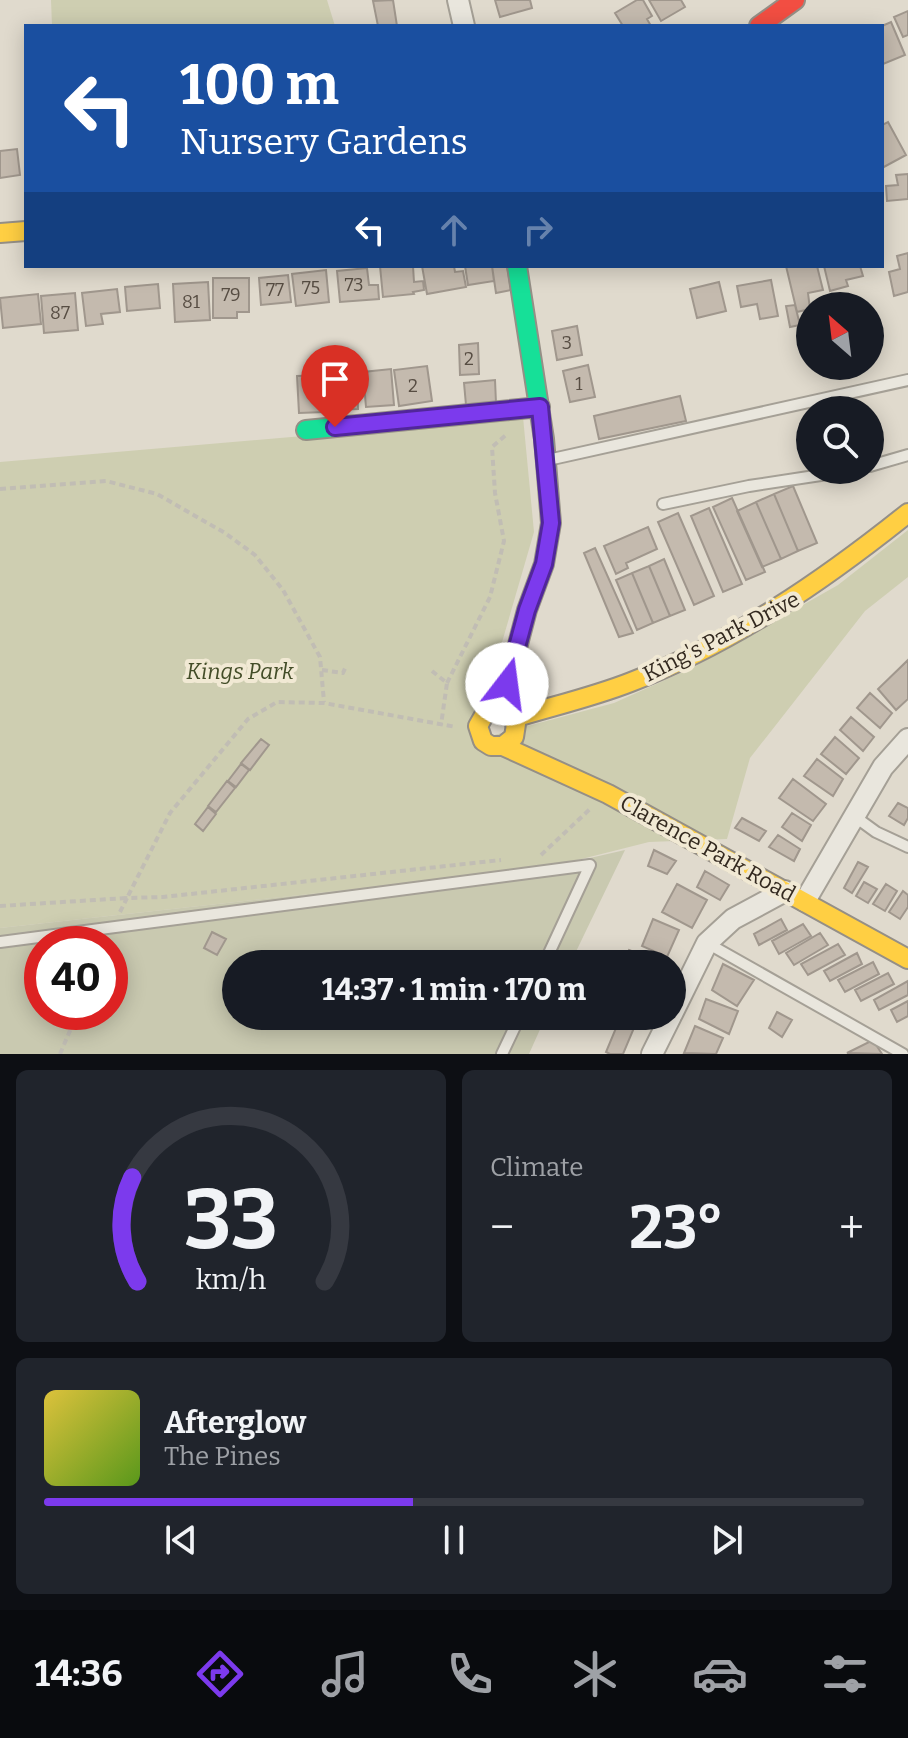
<!DOCTYPE html>
<html lang="en">
<head>
<meta charset="utf-8">
<style>
  body { margin:0; font-family:Bitter,serif; background:#20242c; color:#f1f3f6; height:100vh; display:flex; flex-direction:column; font-size:30px; white-space:nowrap }
  * { box-sizing:border-box; margin:0 }
  p { font-size:26px; color:#9ea1a6 }
  .icon { flex:none; width:44px; height:44px; fill:none; stroke:currentColor; stroke-width:2; stroke-linecap:round; stroke-linejoin:round }
  .map { position:relative; height:1054px; overflow:hidden }
  .sheet { display:flex; flex-direction:column; gap:16px; padding:16px; background:#0d0f14; flex:1 }
  .sheet>* { flex:none }
  .banner { position:absolute; left:24px; top:24px; width:860px; height:244px; border-radius:0px; box-shadow:0 4px 20px #0003; background:#1a4fa0; color:#fff; overflow:hidden }
  .needle { width:52px; rotate:332deg }
  .buttons { position:absolute; left:796px; top:292px; display:grid; gap:16px }
  .buttons a { display:grid; place-items:center; width:88px; height:88px; border-radius:50%; background:#171b24; box-shadow:0 4px 20px #0003; font-size:40px }
  .speed { position:absolute; left:24px; top:926px; display:flex; gap:16px; font-size:40px; font-weight:700; text-align:center }
  .speed>* { display:grid; place-content:center; width:104px; height:104px; border-radius:50%; background:#171b24; box-shadow:0 4px 20px #0003; line-height:1 }
  .speed .limit { border:12px solid #d22; background:#fff; color:#111 }
  .pin { position:absolute; display:grid; place-items:center; width:68px; height:68px; color:#fff; margin:-82px -34px; border-radius:50% 50% 50% 0; rotate:-45deg; box-shadow:0 0 8px #0007 }
  .pin .icon { rotate:45deg }
  .me { position:absolute; width:88px; margin:-44px; rotate:15deg; stroke-linejoin:round; filter:drop-shadow(0 0 6px #0008) }
  .turn { display:flex; align-items:center; gap:28px; height:168px; padding:0 24px; font-size:36px }
  .turn .icon { width:104px; height:104px; stroke-width:2.5 }
  .turn b { display:block; font-size:56px; line-height:68px }
  .lanes { display:flex; align-items:center; height:76px; padding:0 24px; background:#0003; justify-content:center; gap:40px; direction:ltr }
  .lanes .off { opacity:.35 }
  .big { font-size:60px; font-weight:700; line-height:1.1 }
  .sheet .card { flex:1; display:flex; flex-direction:column; justify-content:center; gap:12px; min-width:0; padding:0 28px; border-radius:12px; background:#20242c }
  .sheet .dial { align-items:center; gap:0 }
  .dial svg { height:208px; overflow:visible; fill:none; stroke:#363941; stroke-width:7; stroke-linecap:round; text-anchor:middle }
  .dial text { fill:#f1f3f6; stroke:none }
  .song { display:flex; align-items:center; gap:24px }
  .cover { width:96px; height:96px; border-radius:12px; background:linear-gradient(135deg,hsl(50 70% 55%),hsl(90 70% 35%)) }
  .played { height:8px; border-radius:4px; background:linear-gradient(90deg,#7c3aed 45%,#363941 45%) }
  .keys { display:flex; justify-content:space-around; direction:ltr }
  .heat { display:flex; justify-content:space-between; align-items:center; font-size:44px; direction:ltr }
  .sheet .tiles { flex:1; display:grid; gap:16px; grid-template-columns:1fr 1fr }
  .card:last-child { grid-column:span 2 }
  .trip { position:absolute; left:222px; top:950px; width:464px; height:80px; border-radius:40px; background:#171b24; box-shadow:0 4px 20px #0003; font-weight:700; line-height:80px; text-align:center }
  .dock { display:flex; height:128px; justify-content:space-around; align-items:center; background:#090b0e; color:#9ea1a6 }
  .dock .icon { width:56px; height:56px }
  .dock .active { color:#7c3aed }
  .dock b { font-size:36px; color:#f1f3f6 }
  .map>svg:first-child { display:block }
  .green { fill:#ceceb1 }
  .cemetery { fill:#c9c9b0; fill-rule:evenodd }
  .building { fill:#c4baae; stroke:#a0978d; stroke-width:2 }
  .lines { fill:none; stroke-linecap:round; stroke-linejoin:round }
  .lane-casing { stroke:#a5a096; stroke-width:14 }
  .street-casing { stroke:#a5a096; stroke-width:24 }
  .fast-casing { stroke:#958f86; stroke-width:22 }
  .slow-casing { stroke:#958f86; stroke-width:22 }
  .jam-casing { stroke:#958f86; stroke-width:22 }
  .path { stroke:#c1bdb4; stroke-width:4; stroke-dasharray:6 4; stroke-linecap:butt }
  .lane { stroke:#e9e6dd; stroke-width:10 }
  .street { stroke:#e9e6dd; stroke-width:20 }
  .fast { stroke:#16e098; stroke-width:18 }
  .slow { stroke:#ffcf43; stroke-width:18 }
  .jam { stroke:#f24e42; stroke-width:18 }
  .route-casing { stroke:#51269a; stroke-width:20 }
  .route { stroke:#7c3aed; stroke-width:14 }
  .labels { text-anchor:middle; stroke-width:8; stroke-linejoin:round; paint-order:stroke }
  .number-label { font-size:18px; fill:#574d43 }
  .street-label { font-size:22px; fill:#33291f; stroke:#f1e9d4 }
  .park-label { font-size:22px; font-style:italic; fill:#434d28; stroke:#f1e9d4 }
</style>
</head>
<body>
<div class="map">
<svg width="908" height="1054" viewBox="0 0 908 1054">
  <rect width="100%" height="100%" fill="#e0dacd"/>
  <path class="green" d="M51,0H327L335,26H52Z
    M523,417L534,532L480,718L483,738L614,703L694,667L838,585L908,530V577L865,611L750,758L727,839L649,842L546,868L0,928V462Z"/>
  <path class="cemetery" d="M625,850L570,964H236V1016H546L529,1054H0V928L546,868ZM42,944H110V1012H42Z"/>
  <path class="building" d="M393,0L397,26H378L373,1Z
    M495,0H530L532,8L500,17Z
    M637,0H643L652,16L647,19L651,26H623L615,13Z
    M649,0H681L685,7L661,21Z
    M908,11V35L903,37L894,17Z
    M891,22L905,55L883,64L882,26Z
    M888,122L906,155L882,168V125Z
    M17,149L20,175L0,178V151Z
    M908,174V199L887,201L886,186L898,185L896,175Z
    M908,253V292L894,296L889,272L900,269L897,256Z
    M380,266H413L414,282L423,281L424,290L413,292L414,294L383,297Z
    M422,266H454L455,272L463,271L466,287L427,294Z
    M465,266H492L494,281L468,285Z
    M492,266H507L511,290L496,293Z
    M786,266H817L823,290L808,293L810,309L797,312Z
    M824,266H860L863,276L846,280L848,286L830,291Z
    M367,268L369,285H378L379,299L340,302L337,271Z
    M326,270L329,302L296,306L292,274Z
    M288,275L291,302L261,305L259,278Z
    M213,278H249V312H237V318H213Z
    M771,280L778,316L760,319L757,304L741,307L737,286Z
    M208,282L210,320L175,322L173,284Z
    M719,282L726,311L697,318L690,289Z
    M158,284L160,308L127,311L125,287Z
    M117,289L120,312L101,314L103,324L86,326L82,293Z
    M75,293L78,330L44,333L41,296Z
    M38,294L41,324L3,328L0,298Z
    M795,305L800,325L790,327L786,306Z
    M577,326L582,355L557,360L552,331Z
    M478,343L479,374L460,375L459,345Z
    M588,365L595,397L570,402L563,371Z
    M427,366L432,401L399,406L394,370Z
    M391,369L394,405L366,407L363,372Z
    M357,374L358,409L332,410L330,375Z
    M323,375L325,412L299,413L297,376Z
    M495,380L496,403L466,405L464,383Z
    M680,396L686,421L599,439L594,416Z
    M793,486L817,543L798,551L774,494Z
    M774,494L798,551L781,559L756,502Z
    M732,498L765,572L746,580L713,507Z
    M756,502L781,559L762,567L737,511Z
    M709,508L742,584L723,592L691,516Z
    M678,513L714,596L694,605L658,522Z
    M648,527L657,549L626,563L628,568L616,574L604,546Z
    M595,548L633,633L619,637L584,553Z
    M664,559L685,610L670,616L649,566Z
    M649,566L670,616L653,623L632,573Z
    M632,573L653,623L637,630L616,580Z
    M908,660V699L896,710L878,689Z
    M870,693L892,713L880,728L857,708Z
    M851,717L874,737L863,751L840,730Z
    M835,737L859,758L846,774L821,754Z
    M261,739L269,745L250,770L241,763Z
    M817,759L843,779L833,796L804,776Z
    M241,764L249,770L236,787L228,781Z
    M793,779L826,804L813,821L779,798Z
    M227,781L235,788L216,812L208,806Z
    M898,803L908,808V818L904,825L889,816Z
    M208,807L216,814L203,831L195,824Z
    M792,813L811,825L802,841L782,827Z
    M742,818L766,831L759,841L735,828Z
    M778,835L800,849L794,861L769,847Z
    M654,850L676,861L667,874L648,866Z
    M858,862L868,867L852,893L844,888Z
    M705,871L729,885L720,900L697,887Z
    M864,882L877,889L868,903L856,896Z
    M677,884L707,900L692,928L662,912Z
    M886,884L897,891L885,911L873,904Z
    M903,891L908,895V907L900,919L889,912Z
    M653,919L679,930L667,957L642,946Z
    M781,919L787,930L759,945L754,934Z
    M803,924L811,936L779,954L772,941Z
    M212,932L226,939L217,955L204,948Z
    M820,933L828,945L794,965L786,953Z
    M838,944L845,955L808,975L801,964Z
    M629,950L662,963V964H624Z
    M857,953L862,964L830,981L824,971Z
    M873,962L879,974L845,992L838,980Z
    M723,964L754,980L737,1006L712,990Z
    M888,973L894,984L861,1001L855,990Z
    M908,981V995L879,1010L874,1000Z
    M706,999L738,1011L729,1034L699,1019Z
    M908,1001V1016L897,1022L891,1010Z
    M777,1012L792,1020L782,1037L769,1028Z
    M621,1016H639L623,1054H610L606,1052Z
    M695,1026L723,1038L716,1054L684,1053Z
    M873,1040L882,1054L847,1053Z"/>
  <g class="lines">
    <g class="lane-casing">
      <path id="lane" d="M548,460L908,380
        M870,466L908,455
        M663,504L749,486L854,470
        M854,816L876,832L908,847
        M0,942L590,865L544,964
        M707,943L903,1054
        M502,1054L520,1016"/>
    </g>
    <g class="street-casing">
      <path id="street" d="M458,0L464,26
        M805,901L883,767L908,739
        M672,1014L707,943L733,919L785,891
        M652,1054L671,1016"/>
    </g>
    <g class="fast-casing">
      <path id="fast" d="M306,430L540,407
        M501,709L527,610L544,564L551,523L544,439L517,266"/>
    </g>
    <g class="slow-casing">
      <path id="slow" d="M0,233L26,231
        M514,718C553,706 593,697 631,682C733,643 823,581 908,513
        M503,746L514,737L516,724L507,711L495,709L486,712L478,726L483,741L491,746H503L608,794L908,959"/>
    </g>
    <g class="jam-casing">
      <path id="jam" d="M759,26L795,0"/>
    </g>
    <path class="path" d="M0,489L106,481L157,494L225,533L255,555L283,590L320,657L324,702
      M322,670L343,673L346,666
      M432,671L447,683L441,725
      M447,683L490,597L504,541L495,493L492,447L506,435
      M541,855L590,809
      M0,906L127,898L170,813L248,719L277,702L324,703L456,727
      M120,912L127,898L163,897L501,860
      M60,1054L78,1012"/>
    <use href="#lane" class="lane"/>
    <use href="#street" class="street"/>
    <use href="#fast" class="fast"/>
    <use href="#slow" class="slow"/>
    <use href="#jam" class="jam"/>
  </g>
  <g class="lines">
    <g class="route-casing">
      <path id="route" d="M335,427L540,407L551,523L544,564L527,610L507,684"/>
    </g>
    <use href="#route" class="route"/>
  </g>
  <g class="labels">
    <g class="number-label">
      <text x="354" y="291">73</text>
      <text x="311" y="294">75</text>
      <text x="275" y="296">77</text>
      <text x="231" y="301">79</text>
      <text x="191" y="308">81</text>
      <text x="60" y="319">87</text>
      <text x="567" y="349">3</text>
      <text x="469" y="365">2</text>
      <text x="579" y="390">1</text>
      <text x="413" y="392">2</text>
    </g>
    <g class="street-label">
      <text transform="translate(721 636) rotate(-27)" y="8">King's Park Drive</text>
      <text transform="translate(708 848) rotate(29)" y="8">Clarence Park Road</text>
    </g>
    <g class="park-label">
      <text x="240" y="679">Kings Park</text>
    </g>
  </g>
</svg>
<div class="buttons">
<a><svg class="needle" viewBox="-14 -14 28 28"><path d="M0-13l5 13h-10z" fill="#e53935"/><path d="M0 13l5-13h-10z" fill="#9ea1a6"/></svg></a>
<a><svg class="icon" aria-label="search" viewBox="0 0 24 24"><circle cx="10" cy="10" r="6"/><path d="M15 15l6 6"/></svg></a>
</div>
<div class="speed"><div class="limit">40</div></div>
<div class="pin" style="left:335px;top:427px;background:#d93025"><svg class="icon" aria-label="arrive" viewBox="0 0 24 24"><path d="M6 21V4h12l-3 4 3 4H6"/></svg></div>
<svg class="me" style="left:507px;top:684px" viewBox="-20 -20 40 40"><circle r="19" fill="#fff"/><path d="M0-13L10 11 0 6-10 11z" fill="#7c3aed"/></svg>
<div class="trip">14:37 · 1 min · 170 m</div>
<div class="banner">
<div class="turn"><svg class="icon" aria-label="left" viewBox="0 0 24 24"><path d="M17 20v-9H6M10 6l-5 5 5 5"/></svg><div><b>100 m</b>Nursery Gardens</div></div>
<div class="lanes"><svg class="icon" aria-label="left" viewBox="0 0 24 24"><path d="M17 20v-9H6M10 6l-5 5 5 5"/></svg><svg class="icon off" aria-label="ahead" viewBox="0 0 24 24"><path d="M12 20V5M6 11l6-6 6 6"/></svg><svg class="icon off" aria-label="right" viewBox="0 0 24 24"><path d="M7 20v-9h11M14 6l5 5-5 5"/></svg></div>
</div>
</div>
<section class="sheet">
<div class="tiles">
<div class="card dial"><svg viewBox="0 0 100 80">
<path d="M14 69A42 42 0 1 1 86 69"/>
<path d="M14 69A42 42 0 0 1 12 29" stroke="#7c3aed"/>
<text x="50" y="56" font-size="32" font-weight="700">33</text>
<text x="50" y="72" font-size="11">km/h</text>
</svg></div>
<div class="card"><p>Climate</p>
<div class="heat"><a>−</a><b class="big">23°</b><a>+</a></div>
</div>
<div class="card">
<div class="song"><i class="cover"></i><div><b>Afterglow</b><p>The Pines</p></div></div>
<div class="played"></div>
<div class="keys"><svg class="icon" aria-label="previous" viewBox="0 0 24 24"><path d="M18 5L8 12l10 7zM5 5v14"/></svg><svg class="icon" aria-label="pause" viewBox="0 0 24 24"><path d="M8 5v14M16 5v14"/></svg><svg class="icon" aria-label="next" viewBox="0 0 24 24"><path d="M6 5l10 7-10 7zM19 5v14"/></svg></div>
</div>
</div>
</section>
<nav class="dock">
<b>14:36</b>
<svg class="icon active" aria-label="directions" viewBox="0 0 24 24"><path d="M12 3l9 9-9 9-9-9zM9 14v-3h6M13 9l2 2-2 2"/></svg>
<svg class="icon" aria-label="music" viewBox="0 0 24 24"><path d="M9 18V5l10-2v13"/><circle cx="6" cy="18" r="3"/><circle cx="16" cy="16" r="3"/></svg>
<svg class="icon" aria-label="phone" viewBox="0 0 24 24"><path d="M5 4h4l2 5-3 2q2 4 5 5l2-3 5 2v4C11 20 4 13 5 4z"/></svg>
<svg class="icon" aria-label="climate" viewBox="0 0 24 24"><path d="M12 3v18M4 7l16 10M4 17L20 7"/></svg>
<svg class="icon" aria-label="car" viewBox="0 0 24 24"><path d="M5 17H2v-5l4-1 3-4h7l3 4 3 1v5h-3M9 17h6M6 11h13"/><circle cx="7" cy="17" r="2"/><circle cx="17" cy="17" r="2"/></svg>
<svg class="icon" aria-label="filters" viewBox="0 0 24 24"><path d="M4 7h16M4 17h16"/><circle cx="9" cy="7" r="2"/><circle cx="15" cy="17" r="2"/></svg>
</nav>
</body>
</html>
